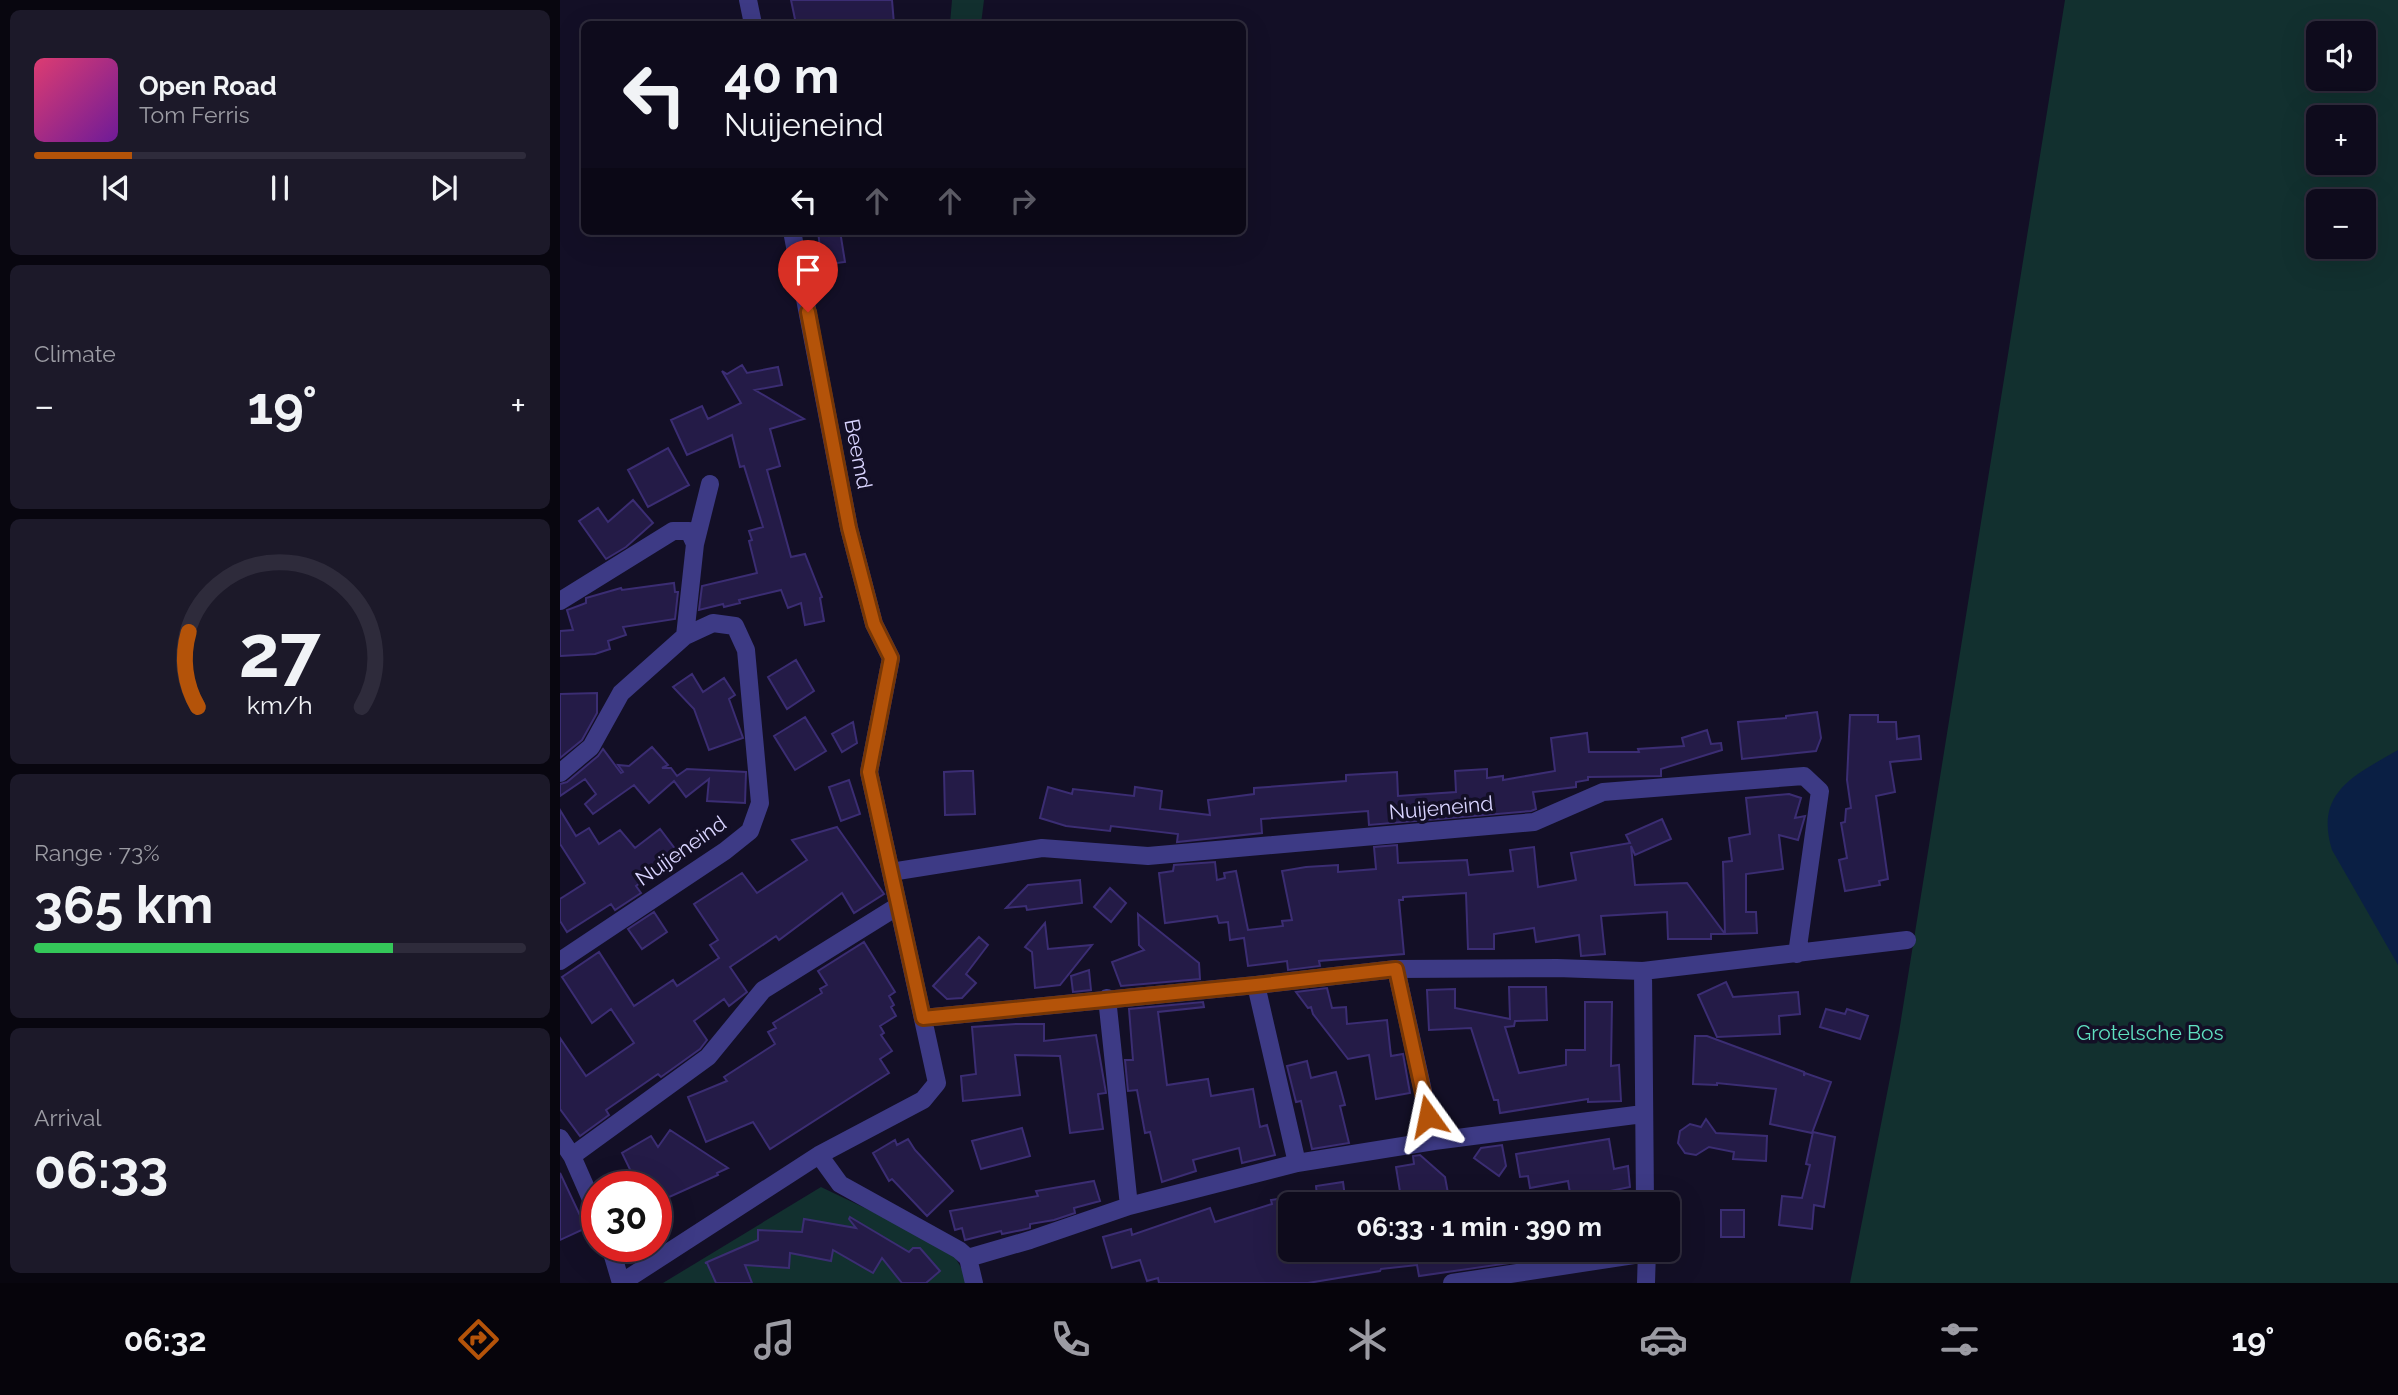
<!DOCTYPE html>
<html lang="en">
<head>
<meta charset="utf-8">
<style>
  body { margin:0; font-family:Raleway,sans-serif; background:#1c1929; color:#f1f3f6; height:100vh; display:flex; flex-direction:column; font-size:26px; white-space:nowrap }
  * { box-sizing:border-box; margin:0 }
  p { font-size:23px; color:#9b9ba3 }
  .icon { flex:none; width:38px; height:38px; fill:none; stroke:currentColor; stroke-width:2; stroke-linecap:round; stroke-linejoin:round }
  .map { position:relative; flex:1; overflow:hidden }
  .drawer { display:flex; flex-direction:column; gap:10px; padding:10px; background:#08060f; width:560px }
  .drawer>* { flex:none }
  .hud { position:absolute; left:21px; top:21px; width:665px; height:214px; border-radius:10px; box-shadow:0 7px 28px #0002,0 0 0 2px #2e2b3b; background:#0e0b1c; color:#f1f3f6; overflow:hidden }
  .controls { position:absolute; left:1746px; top:21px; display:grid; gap:14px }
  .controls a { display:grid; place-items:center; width:70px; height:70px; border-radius:10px; background:#0e0b1c; box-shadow:0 7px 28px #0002,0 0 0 2px #2e2b3b; font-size:35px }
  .speed { position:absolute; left:21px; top:1171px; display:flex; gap:14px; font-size:35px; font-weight:700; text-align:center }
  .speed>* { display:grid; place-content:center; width:91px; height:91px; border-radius:50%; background:#0e0b1c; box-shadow:0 7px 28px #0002,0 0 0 2px #2e2b3b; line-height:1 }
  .speed .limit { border:10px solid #d22; background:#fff; color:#111 }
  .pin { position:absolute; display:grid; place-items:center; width:60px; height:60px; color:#fff; margin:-72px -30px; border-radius:50% 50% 50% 0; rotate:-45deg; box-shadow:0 0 7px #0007 }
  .pin .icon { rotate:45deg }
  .me { position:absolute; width:77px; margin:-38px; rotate:348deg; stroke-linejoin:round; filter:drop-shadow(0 0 5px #0008) }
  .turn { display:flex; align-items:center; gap:24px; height:147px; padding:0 28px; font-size:32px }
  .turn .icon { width:91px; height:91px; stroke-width:2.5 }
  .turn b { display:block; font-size:49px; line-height:60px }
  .lanes { display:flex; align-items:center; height:66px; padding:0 28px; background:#0003; justify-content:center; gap:35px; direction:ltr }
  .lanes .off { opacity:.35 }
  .big { font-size:52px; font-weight:700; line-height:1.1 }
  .drawer .tile { flex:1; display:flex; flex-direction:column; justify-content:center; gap:10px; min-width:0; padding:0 24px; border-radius:10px; background:#1c1929 }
  .drawer .dial { align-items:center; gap:0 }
  .dial svg { height:182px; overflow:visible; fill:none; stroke:#2e2b3b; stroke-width:7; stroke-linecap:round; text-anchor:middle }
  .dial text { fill:#f1f3f6; stroke:none }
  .song { display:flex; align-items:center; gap:21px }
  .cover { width:84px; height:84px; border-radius:10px; background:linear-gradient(135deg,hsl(340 70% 55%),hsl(280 70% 35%)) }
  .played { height:7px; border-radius:4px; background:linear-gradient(90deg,#b45309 20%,#2e2b3b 20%) }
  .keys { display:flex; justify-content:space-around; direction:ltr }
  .heat { display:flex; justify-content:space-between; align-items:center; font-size:38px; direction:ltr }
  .charge { height:10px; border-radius:5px; background:linear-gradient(90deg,#34c759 73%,#2e2b3b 0) }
  .trip { position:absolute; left:718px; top:1192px; width:402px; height:70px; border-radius:10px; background:#0e0b1c; box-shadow:0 7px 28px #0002,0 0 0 2px #2e2b3b; font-weight:700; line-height:70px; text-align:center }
  .menu { display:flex; height:112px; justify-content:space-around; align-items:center; background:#06040b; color:#9b9ba3 }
  .menu .icon { width:49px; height:49px }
  .menu .on { color:#b45309 }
  .menu b { font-size:32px; color:#f1f3f6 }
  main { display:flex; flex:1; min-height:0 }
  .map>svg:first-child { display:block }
  .green { fill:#12302f; fill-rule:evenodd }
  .water { fill:#0a1f44 }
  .building { fill:#241b47; stroke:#3b2d73; stroke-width:2 }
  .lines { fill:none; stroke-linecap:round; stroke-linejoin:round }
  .minor { stroke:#3d3a85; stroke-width:18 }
  .route-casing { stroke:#753606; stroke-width:18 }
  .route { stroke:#b45309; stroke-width:12 }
  .labels { text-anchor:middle; stroke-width:7; stroke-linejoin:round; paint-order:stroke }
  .street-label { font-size:21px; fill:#d9d4ff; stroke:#130f26 }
  .park-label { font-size:21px; fill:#5fe0c0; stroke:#130f26 }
</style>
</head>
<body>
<main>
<section class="drawer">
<div class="tile">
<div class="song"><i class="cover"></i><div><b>Open Road</b><p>Tom Ferris</p></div></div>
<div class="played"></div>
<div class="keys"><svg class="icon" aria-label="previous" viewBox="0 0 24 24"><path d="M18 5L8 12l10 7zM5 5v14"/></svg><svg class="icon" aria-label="pause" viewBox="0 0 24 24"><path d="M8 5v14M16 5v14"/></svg><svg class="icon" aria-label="next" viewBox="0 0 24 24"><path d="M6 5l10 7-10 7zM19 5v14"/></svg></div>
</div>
<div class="tile"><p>Climate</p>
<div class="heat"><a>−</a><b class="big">19°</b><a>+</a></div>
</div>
<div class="tile dial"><svg viewBox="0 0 100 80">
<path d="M14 69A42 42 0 1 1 86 69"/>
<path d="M14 69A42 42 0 0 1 10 36" stroke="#b45309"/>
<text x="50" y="56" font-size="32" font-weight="700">27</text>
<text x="50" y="72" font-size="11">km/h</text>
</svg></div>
<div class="tile"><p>Range · 73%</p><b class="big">365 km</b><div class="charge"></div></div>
<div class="tile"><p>Arrival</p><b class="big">06:33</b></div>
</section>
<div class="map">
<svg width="1838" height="1283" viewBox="0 0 1838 1283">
  <rect width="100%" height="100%" fill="#130f26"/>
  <path class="green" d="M392,0H424L421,24H390Z
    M1505,0H1838V1283H1290L1339,1032ZM1759,33H1804V79H1759ZM1759,117H1804V163H1759ZM1759,201H1804V247H1759Z
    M261,1187L378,1243L396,1259L410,1283H103Z"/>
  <path class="water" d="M1838,750V965L1772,850C1754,792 1795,775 1838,750Z"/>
  <path class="building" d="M231,0H332L334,24H236Z
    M258,231H280L285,262L262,265Z
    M182,365L187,373L218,367L222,385L195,390L244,419L210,429L220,466L207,470L231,557L245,554L262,597L260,598L264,621L245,625L241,603L228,608L221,590L179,600L180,603L164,607L163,604L139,610L142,586L197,573L189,541L192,540L189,531L203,527L184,466L180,467L172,435L127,455L111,420L142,406L148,419L181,403L162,371L167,374Z
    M108,448L129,485L88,507L68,470Z
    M73,500L93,523L66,547L46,559L19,521L38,508L48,522Z
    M114,583L115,592H118L115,619L63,627L66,635L48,641L50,649L35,654L0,656V631L13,630L7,610L26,603V598L61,588L62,590Z
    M236,660L254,691L227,709L208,677Z
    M132,674L143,692L164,678L175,695L169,699L183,738L149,750L134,709L113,687Z
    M37,693V713L22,740L0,758V694Z
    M1257,712L1261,738L1256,751L1182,759L1178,722L1226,718V716Z
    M1290,715H1318V722H1336L1337,739L1359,736L1361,759L1330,762L1335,792L1316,796L1328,879L1319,881L1320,885L1285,891L1279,860L1287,858L1281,823L1285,822L1286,809L1291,808L1287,780Z
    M245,717L266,751L235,770L214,736Z
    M293,722L297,743L282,752L272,734Z
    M1147,730L1151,744L1161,743L1162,750L1101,769V776L1028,777V780L1016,782V787L973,792L976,809L971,811L809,825L808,811L701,819L702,833L617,842L618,834L551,826L550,831L506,826L480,818L488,787L512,794L513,789L574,796L575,787L602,791L600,809L650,815L648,800L694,794V788L786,781V775L837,772L838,796L896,792L895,771L927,769V778L943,776V780L995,771L991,738L1027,733L1029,752H1079L1078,749L1124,746L1122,738Z
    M92,747L108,765L102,768H111L117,776L127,769L186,772L185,803L147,801L149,779L126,797L114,781L89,803L74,785L33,814L25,804L36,794L25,779L0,796V784L7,782L38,756L43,749L61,773L63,772L58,765L69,766Z
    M403,771H413L415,814L385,815L384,772Z
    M289,780L300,814L281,821L269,787Z
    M1229,794L1241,798L1235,818L1245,816L1238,840L1219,835L1223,869L1186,874V912H1196L1197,933L1165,934L1163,862L1172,861L1169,838L1190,834L1186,798Z
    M0,810L16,836L29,828L39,844L60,830L75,848L100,829L119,854L76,886L81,893L55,910L51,904L7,932L0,921V899L25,883L0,844Z
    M1102,819L1111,839L1075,855L1071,846L1075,885L1127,883L1165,934H1151V939H1108L1107,912L1041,916L1045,954L1021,956L1019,935L976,942L974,928L934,934V949H908L906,893L843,897V900H839L844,954L759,961L760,966L728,970L727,961L688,966L684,938L670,940L668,922L659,923L657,916L605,923L599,873L613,871L614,865L655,862L657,880L665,878L664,873L676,871L688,930L723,926L722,921L732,920L722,871L746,867L778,865V872L816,869L814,847L837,845L838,863L907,860L909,875L953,871L950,850L974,847L978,887L1016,880L1011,853L1070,843L1066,835Z
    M277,827L324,894L294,913L282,893L219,940L216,936L170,967L187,992L169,1006L164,999L134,1021L147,1040L140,1049L101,1077L98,1074L46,1110L49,1115L20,1136L0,1109V1038L26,1076L74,1043L51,1009L32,1023L2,977L39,952L74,1006L113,980L117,986L159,958L150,945L158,940L134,904L182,873L197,893L247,860L232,840Z
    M520,880L522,903L467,910L466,906L446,908L468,885Z
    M550,888L566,903L551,922L534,907Z
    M94,912L107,932L82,949L68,929Z
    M578,914L639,963L640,979L561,986L552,962L584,950L579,945Z
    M485,923L488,949L532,945L500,985L475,988L472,952L465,947Z
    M419,937L428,945L406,974L416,983L402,998L387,999L373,986Z
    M304,942L335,992L329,996L334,1005L331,1007L336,1016L320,1026L324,1033L321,1035L332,1051L320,1059L329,1073L210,1149L193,1122L146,1142L128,1097L167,1081L164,1077L215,1044L208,1032L216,1028L213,1023L262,993L260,989L267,985L258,971Z
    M529,970L531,990L513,992L511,976Z
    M1166,982L1173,997L1238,992L1240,1014L1219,1016L1220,1034L1157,1037L1138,995Z
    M949,987H986L987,1020L955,1021L954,1026L945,1027L959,1073L1006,1065V1050H1025V1002H1052L1051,1066L1059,1065L1061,1101L1028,1102V1099L940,1113L938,1100H934L911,1028L869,1030L867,990L895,989V1008L950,1019Z
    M767,988L772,1008L786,1007L787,1024L827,1020L831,1056L843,1054L850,1093L816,1099L809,1055L788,1059L753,1014L751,1007L748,1008L736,992Z
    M643,1002L644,1007L598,1012L607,1085L648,1079L651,1096L693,1089L700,1127L707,1125L715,1155L682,1163L679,1148L633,1160L636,1171L602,1182L590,1132L585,1133L577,1090L568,1091L565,1060H573L569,1009Z
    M1266,1009L1285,1014L1287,1009L1308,1016L1300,1039L1260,1027Z
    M456,1024H484V1041L536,1035L546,1093L538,1094L543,1129L510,1133L500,1056L455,1055L460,1095L403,1101L401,1076L416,1074L412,1027Z
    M1135,1036H1147L1244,1072V1076L1245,1073L1271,1082L1252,1133L1210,1124L1216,1089L1157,1083V1085L1133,1084Z
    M747,1061L751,1078L776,1072L785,1105L780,1106L789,1143L752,1149L741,1101L736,1102L727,1066Z
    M1146,1119L1156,1133L1207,1136L1206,1161L1173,1159L1174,1152L1149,1147L1136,1155L1125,1153L1118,1143L1120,1131L1130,1124L1141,1127Z
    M462,1128L470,1156L421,1169L412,1141Z
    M110,1130L168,1168L157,1173L158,1175L96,1203V1186H78L62,1153L91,1136L98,1147Z
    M1253,1132L1275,1137L1264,1207L1254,1205L1252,1229L1219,1225L1222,1196L1242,1198L1250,1165L1246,1164Z
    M348,1139L355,1150L393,1191L367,1216L332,1179L329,1181L313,1153L335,1140L337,1145Z
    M1049,1139L1054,1169L1068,1166L1070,1187L1011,1199L1008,1181L970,1188L968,1176L960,1177L956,1154Z
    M942,1145L946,1166L939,1176L914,1158L921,1148Z
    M860,1155L885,1177L890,1204H842L836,1167L854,1164L853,1156Z
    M0,1173L26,1228L0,1240Z
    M534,1181L540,1201L514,1208L515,1213L494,1220L470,1224V1228L462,1230L442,1234L441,1231L405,1240L402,1228L395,1230L390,1211L478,1196L476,1191Z
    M783,1182L786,1204H758L756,1186Z
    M730,1197V1250H948L950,1263L859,1276L857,1265L821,1269L820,1271L748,1283H599L598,1278L587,1281L580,1260L552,1268L543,1237L571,1229L572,1235L650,1208L655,1222L712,1204L711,1200Z
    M1161,1210H1184V1237H1161Z
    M290,1217L349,1252L353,1248H360L380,1271L366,1283H342L322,1258L313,1273L273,1250L271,1261L230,1253L229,1268L185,1265L192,1283H156L147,1263H145L198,1240V1230L242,1232L244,1219L296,1228L289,1219Z"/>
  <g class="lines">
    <path class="minor" d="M188,0L193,24
      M135,544L150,484
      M0,601L113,531H129L135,544L125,636
      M0,773L31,747L61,693L125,636L153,623L175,626L186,650L200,803L190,831L165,851L0,961
      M331,872L482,848L588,856L974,822L1043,792L1244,776L1260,791L1237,954
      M836,969L874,1141
      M1083,971L1085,1204
      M696,985L737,1163
      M547,998L569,1206
      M363,1018L696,985L836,969L997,968L1083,971L1347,940
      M0,1138L12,1156L37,1213
      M259,1155L280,1184L399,1250L408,1258L414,1283
      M12,1156L148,1057L203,990L338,906
      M50,1246L61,1283L259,1155L363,1100L377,1083L309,772L331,658L314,624L289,528L232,231
      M408,1258L470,1240L569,1206L737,1163L874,1141L1083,1114
      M892,1283L1087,1253
      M1086,1283L1087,1250"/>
  </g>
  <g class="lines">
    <g class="route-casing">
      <path id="route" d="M248,312L289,528L314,624L331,658L309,772L363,1018L696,985L836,969L868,1116"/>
    </g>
    <use href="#route" class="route"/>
  </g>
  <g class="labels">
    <g class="street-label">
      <text transform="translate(298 454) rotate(79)" y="7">Beemd</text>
      <text transform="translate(881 808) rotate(-5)" y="7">Nuijeneind</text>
      <text transform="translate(121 851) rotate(-35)" y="7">Nuijeneind</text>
    </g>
    <g class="park-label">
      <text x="1590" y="1040">Grotelsche Bos</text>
    </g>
  </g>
</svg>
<div class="controls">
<a><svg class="icon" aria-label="sound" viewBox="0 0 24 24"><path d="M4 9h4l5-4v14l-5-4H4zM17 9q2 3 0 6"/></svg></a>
<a>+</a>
<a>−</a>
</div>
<div class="speed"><div class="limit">30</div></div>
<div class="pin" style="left:248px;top:312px;background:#d93025"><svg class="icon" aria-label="arrive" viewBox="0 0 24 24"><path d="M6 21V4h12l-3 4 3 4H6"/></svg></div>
<svg class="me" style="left:868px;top:1116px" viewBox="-20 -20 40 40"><path d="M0-17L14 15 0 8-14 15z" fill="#b45309" stroke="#fff" stroke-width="4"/></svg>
<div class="trip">06:33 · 1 min · 390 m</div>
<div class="hud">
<div class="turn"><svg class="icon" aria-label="left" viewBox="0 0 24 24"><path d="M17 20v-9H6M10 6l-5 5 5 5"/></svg><div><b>40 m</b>Nuijeneind</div></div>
<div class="lanes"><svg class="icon" aria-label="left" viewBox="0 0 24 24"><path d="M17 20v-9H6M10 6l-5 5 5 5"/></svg><svg class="icon off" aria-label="ahead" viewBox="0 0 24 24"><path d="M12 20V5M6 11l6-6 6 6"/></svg><svg class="icon off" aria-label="ahead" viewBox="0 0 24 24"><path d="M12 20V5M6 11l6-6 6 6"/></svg><svg class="icon off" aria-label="right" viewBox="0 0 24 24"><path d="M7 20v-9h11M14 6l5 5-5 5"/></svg></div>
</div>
</div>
</main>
<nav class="menu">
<b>06:32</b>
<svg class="icon on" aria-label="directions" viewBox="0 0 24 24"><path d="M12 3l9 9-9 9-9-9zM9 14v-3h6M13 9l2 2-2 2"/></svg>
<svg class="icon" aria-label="music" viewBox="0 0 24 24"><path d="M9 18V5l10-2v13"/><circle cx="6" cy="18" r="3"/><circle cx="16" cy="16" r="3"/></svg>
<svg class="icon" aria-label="phone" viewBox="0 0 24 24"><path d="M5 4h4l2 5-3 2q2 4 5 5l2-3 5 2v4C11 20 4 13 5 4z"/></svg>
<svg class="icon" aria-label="climate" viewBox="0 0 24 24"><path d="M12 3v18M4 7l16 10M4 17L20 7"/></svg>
<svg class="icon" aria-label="car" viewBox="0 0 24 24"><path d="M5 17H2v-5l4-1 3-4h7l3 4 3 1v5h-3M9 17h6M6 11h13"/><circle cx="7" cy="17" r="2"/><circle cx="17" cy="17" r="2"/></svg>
<svg class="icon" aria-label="filters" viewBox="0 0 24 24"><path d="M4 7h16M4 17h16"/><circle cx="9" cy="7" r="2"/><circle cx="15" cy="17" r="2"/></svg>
<b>19°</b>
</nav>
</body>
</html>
